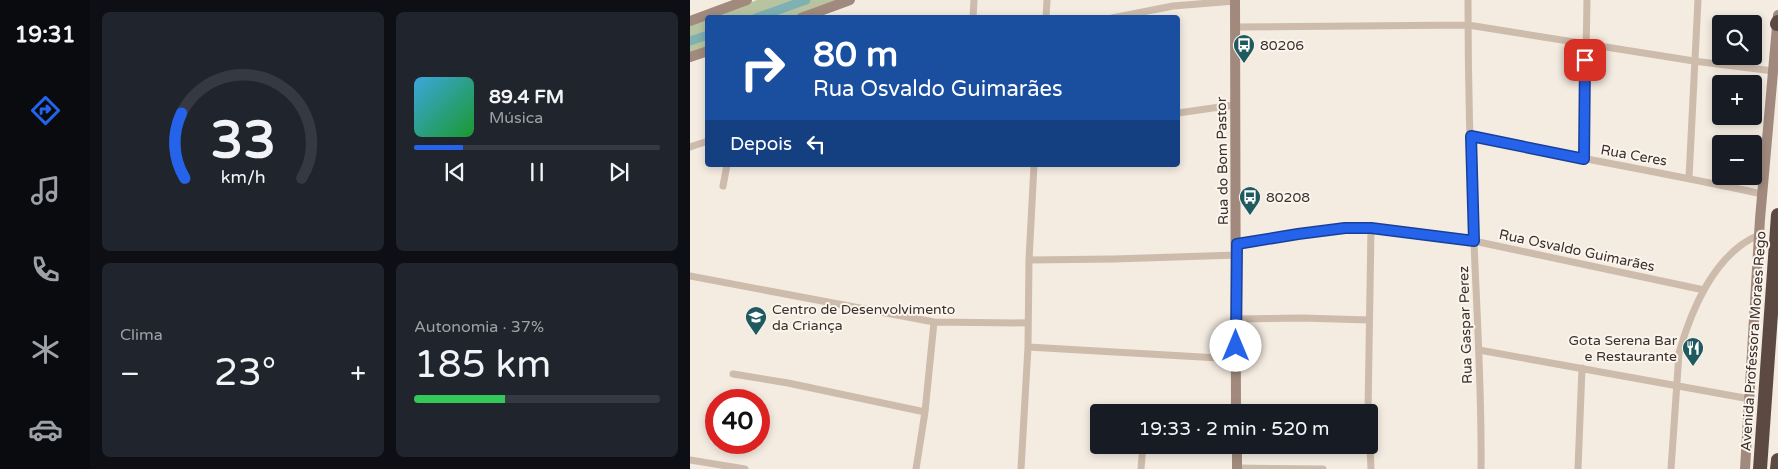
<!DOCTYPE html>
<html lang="pt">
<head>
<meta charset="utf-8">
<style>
  body { margin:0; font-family:"Varela Round",sans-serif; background:#20242c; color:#f1f3f6; height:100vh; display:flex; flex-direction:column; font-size:19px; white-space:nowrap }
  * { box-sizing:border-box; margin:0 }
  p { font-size:16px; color:#9ea1a6 }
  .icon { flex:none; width:28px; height:28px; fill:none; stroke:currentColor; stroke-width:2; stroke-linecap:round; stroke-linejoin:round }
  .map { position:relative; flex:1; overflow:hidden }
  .details { display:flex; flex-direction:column; gap:12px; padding:12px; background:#0d0f14; width:600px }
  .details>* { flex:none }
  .top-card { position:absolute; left:15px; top:15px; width:475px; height:152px; border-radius:5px; box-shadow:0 2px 8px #0003; background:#1a4fa0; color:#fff; overflow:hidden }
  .tools { position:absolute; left:1022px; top:15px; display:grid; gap:10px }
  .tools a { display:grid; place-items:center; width:50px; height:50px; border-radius:5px; background:#171b24; box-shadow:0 2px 8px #0003; font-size:25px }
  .speed { position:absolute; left:15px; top:389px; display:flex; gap:10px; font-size:25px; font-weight:700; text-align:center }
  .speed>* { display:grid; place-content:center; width:65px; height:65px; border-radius:50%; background:#171b24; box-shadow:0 2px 8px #0003; line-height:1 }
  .speed .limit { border:8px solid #d22; background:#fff; color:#111 }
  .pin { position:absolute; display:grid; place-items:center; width:42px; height:42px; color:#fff; margin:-21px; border-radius:10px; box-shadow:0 2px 8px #0006 }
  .me { position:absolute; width:55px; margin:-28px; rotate:0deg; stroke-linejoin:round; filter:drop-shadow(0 0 4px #0008) }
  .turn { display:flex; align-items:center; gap:18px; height:105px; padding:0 25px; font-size:22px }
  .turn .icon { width:65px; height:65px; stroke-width:2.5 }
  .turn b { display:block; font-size:35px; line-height:42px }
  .then { display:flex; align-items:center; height:48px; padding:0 25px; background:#0003; gap:10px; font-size:19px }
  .big { font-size:38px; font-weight:600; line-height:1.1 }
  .details .widget { flex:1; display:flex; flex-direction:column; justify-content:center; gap:8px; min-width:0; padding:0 18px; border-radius:8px; background:#20242c }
  .details .dial { align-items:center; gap:0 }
  .dial svg { height:130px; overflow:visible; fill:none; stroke:#363941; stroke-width:7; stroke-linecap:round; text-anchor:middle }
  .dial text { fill:#f1f3f6; stroke:none }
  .song { display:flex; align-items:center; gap:15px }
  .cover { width:60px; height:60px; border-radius:8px; background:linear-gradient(135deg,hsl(200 70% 55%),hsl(130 70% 35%)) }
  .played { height:5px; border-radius:2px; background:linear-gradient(90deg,#2563eb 20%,#363941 20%) }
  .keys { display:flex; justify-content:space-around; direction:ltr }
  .heat { display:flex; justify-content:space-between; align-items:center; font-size:28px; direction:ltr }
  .charge { height:8px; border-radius:4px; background:linear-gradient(90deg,#34c759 37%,#363941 0) }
  .details .tiles { flex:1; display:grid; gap:12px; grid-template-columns:repeat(2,1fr) }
  .trip { position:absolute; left:400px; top:404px; width:288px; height:50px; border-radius:5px; background:#171b24; box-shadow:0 2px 8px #0003; font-weight:600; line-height:50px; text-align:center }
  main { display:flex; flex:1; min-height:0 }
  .tab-bar { display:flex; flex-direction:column; width:90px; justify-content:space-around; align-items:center; background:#090b0e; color:#9ea1a6 }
  .tab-bar .icon { width:35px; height:35px }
  .tab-bar .current { color:#2563eb }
  .tab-bar b { font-size:22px; color:#f1f3f6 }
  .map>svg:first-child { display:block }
  .green { fill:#b8c4a0 }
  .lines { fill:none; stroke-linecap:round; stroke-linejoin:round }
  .canal { stroke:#7fb0b2; stroke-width:9 }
  .street { stroke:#cdbbac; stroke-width:7 }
  .secondary { stroke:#a18a7d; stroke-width:10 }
  .highway { stroke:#5c4a42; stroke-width:14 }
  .route-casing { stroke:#184099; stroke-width:12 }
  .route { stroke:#2563eb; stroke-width:9 }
  .labels { text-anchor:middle; stroke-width:4; stroke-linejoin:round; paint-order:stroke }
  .poi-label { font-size:14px; fill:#3b302b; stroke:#fbf5ee; text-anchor:start }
  .street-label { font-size:14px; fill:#3b302b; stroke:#fbf5ee }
</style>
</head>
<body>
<main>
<nav class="tab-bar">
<b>19:31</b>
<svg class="icon current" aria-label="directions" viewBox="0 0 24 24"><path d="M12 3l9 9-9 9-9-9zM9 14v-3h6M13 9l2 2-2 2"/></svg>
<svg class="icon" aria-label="music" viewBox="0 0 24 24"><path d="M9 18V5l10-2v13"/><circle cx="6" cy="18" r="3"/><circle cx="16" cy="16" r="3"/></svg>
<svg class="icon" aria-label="phone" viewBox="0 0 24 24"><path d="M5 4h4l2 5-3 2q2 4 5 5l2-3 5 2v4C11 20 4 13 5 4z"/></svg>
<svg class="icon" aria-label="climate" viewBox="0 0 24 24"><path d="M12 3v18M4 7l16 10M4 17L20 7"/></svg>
<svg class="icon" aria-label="car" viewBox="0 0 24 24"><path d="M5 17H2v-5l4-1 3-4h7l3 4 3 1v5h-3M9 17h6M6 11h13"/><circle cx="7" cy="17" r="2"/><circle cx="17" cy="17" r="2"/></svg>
</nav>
<section class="details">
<div class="tiles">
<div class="widget dial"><svg viewBox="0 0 100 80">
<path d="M14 69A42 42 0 1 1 86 69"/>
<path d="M14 69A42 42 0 0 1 12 29" stroke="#2563eb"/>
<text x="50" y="56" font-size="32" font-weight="700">33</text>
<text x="50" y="72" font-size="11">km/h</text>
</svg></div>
<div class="widget">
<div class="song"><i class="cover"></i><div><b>89.4 FM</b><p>Música</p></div></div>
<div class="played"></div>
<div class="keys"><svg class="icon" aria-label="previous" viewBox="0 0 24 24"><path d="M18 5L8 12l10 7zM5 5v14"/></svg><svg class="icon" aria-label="pause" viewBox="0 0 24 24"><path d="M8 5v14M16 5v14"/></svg><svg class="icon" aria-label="next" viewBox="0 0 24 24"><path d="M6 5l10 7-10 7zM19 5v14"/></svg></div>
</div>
<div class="widget"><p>Clima</p>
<div class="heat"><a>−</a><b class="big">23°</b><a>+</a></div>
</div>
<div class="widget"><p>Autonomia · 37%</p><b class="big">185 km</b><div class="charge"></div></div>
</div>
</section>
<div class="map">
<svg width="1088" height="469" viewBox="0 0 1088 469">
  <rect width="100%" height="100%" fill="#f4ebe1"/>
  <path class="green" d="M67,0H152L102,17L18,18Z
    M18,18L17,48L0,54V24Z"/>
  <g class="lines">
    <path class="canal" d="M66,18L116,0
      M0,41L18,35"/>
    <path class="street" d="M778,0C778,81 780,162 784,242C787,318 792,393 791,469
      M283,18L284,0
      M356,18L357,0
      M422,18L483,6L545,1
      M545,27L778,25L1004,61L1083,71
      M488,113L544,105
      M781,137C878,156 976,173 1072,194
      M0,147L18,141
      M894,159L897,0
      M999,178L1008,0
      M33,186L37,165
      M547,244L592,236L655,228L699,229L784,241L1014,290
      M339,260L424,259L547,255
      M0,276L244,322L338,323
      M546,319L612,318L679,320
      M338,347L546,359
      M789,350L1060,399
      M43,374L98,383L235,412
      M678,412L681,228
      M679,426L681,469
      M0,460L55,469
      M547,468L633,469
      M226,469L235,412L244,322
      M331,469L338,347L339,260L344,165
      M451,469L453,445
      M888,469L892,368
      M981,469L989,353C1001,310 1025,253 1069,235"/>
    <path class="secondary" d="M545,0L546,412
      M111,18L160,0
      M0,21L57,0
      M0,57L18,51
      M547,445V469
      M1055,469L1070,219L1088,15"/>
    <path class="highway" d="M1087,24L1088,22
      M1070,469L1088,215
      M1087,469L1088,460"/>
  </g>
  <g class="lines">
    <g class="route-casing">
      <path id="route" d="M546,346L547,244L608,234L655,228H681L784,241L781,136L894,159L895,60"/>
    </g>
    <use href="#route" class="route"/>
  </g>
  <defs>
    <g id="bus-pin" transform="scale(1.125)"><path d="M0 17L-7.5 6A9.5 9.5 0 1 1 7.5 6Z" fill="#1f5a5e" stroke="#fbf5ee"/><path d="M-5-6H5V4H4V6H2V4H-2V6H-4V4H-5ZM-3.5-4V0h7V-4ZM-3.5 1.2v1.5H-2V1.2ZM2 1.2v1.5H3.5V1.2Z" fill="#fff"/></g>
    <g id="school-pin" transform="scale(1.125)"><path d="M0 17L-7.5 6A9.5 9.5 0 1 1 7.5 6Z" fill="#1f5a5e" stroke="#fbf5ee"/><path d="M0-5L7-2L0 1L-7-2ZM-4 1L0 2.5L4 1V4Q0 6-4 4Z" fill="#fff"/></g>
    <g id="restaurant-pin" transform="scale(1.125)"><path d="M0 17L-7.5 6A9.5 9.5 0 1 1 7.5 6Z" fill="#1f5a5e" stroke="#fbf5ee"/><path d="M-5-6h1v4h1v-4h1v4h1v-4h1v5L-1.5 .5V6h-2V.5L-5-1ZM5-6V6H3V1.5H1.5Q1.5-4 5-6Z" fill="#fff"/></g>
  </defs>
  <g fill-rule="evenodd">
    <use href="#bus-pin" x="554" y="45"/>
    <use href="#bus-pin" x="560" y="197"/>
    <use href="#school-pin" x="66" y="317"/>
    <use href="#restaurant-pin" x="1003" y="348"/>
  </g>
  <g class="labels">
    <g class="poi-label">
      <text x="570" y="50">80206</text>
      <text x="576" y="202">80208</text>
      <text x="82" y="314">Centro de Desenvolvimento<tspan x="82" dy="16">da Criança</tspan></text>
      <text x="987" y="345" text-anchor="end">Gota Serena Bar<tspan x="987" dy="16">e Restaurante</tspan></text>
    </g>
    <g class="street-label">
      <text transform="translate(944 155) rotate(10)" y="5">Rua Ceres</text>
      <text transform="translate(532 161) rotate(-91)" y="5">Rua do Bom Pastor</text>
      <text transform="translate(887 250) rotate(12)" y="5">Rua Osvaldo Guimarães</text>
      <text transform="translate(775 325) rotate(-92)" y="5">Rua Gaspar Perez</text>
      <text transform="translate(1063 341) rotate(-86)" y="5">Avenida Professora Moraes Rego</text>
    </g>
  </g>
</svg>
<div class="tools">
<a><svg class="icon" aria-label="search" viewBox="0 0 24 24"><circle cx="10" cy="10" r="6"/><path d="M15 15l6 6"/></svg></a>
<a>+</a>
<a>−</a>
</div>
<div class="speed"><div class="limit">40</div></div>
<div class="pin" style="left:895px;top:60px;background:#d93025"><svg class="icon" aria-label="arrive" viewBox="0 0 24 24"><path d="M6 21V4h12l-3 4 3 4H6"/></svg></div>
<svg class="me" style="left:546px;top:346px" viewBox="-20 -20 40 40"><circle r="19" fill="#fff"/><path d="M0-13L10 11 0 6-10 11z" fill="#2563eb"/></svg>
<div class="trip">19:33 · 2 min · 520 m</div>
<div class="top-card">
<div class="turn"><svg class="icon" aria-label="right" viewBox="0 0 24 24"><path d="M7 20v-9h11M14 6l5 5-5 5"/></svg><div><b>80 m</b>Rua Osvaldo Guimarães</div></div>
<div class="then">Depois<svg class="icon" aria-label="left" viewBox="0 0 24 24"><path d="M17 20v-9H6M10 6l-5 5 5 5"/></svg></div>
</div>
</div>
</main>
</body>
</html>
